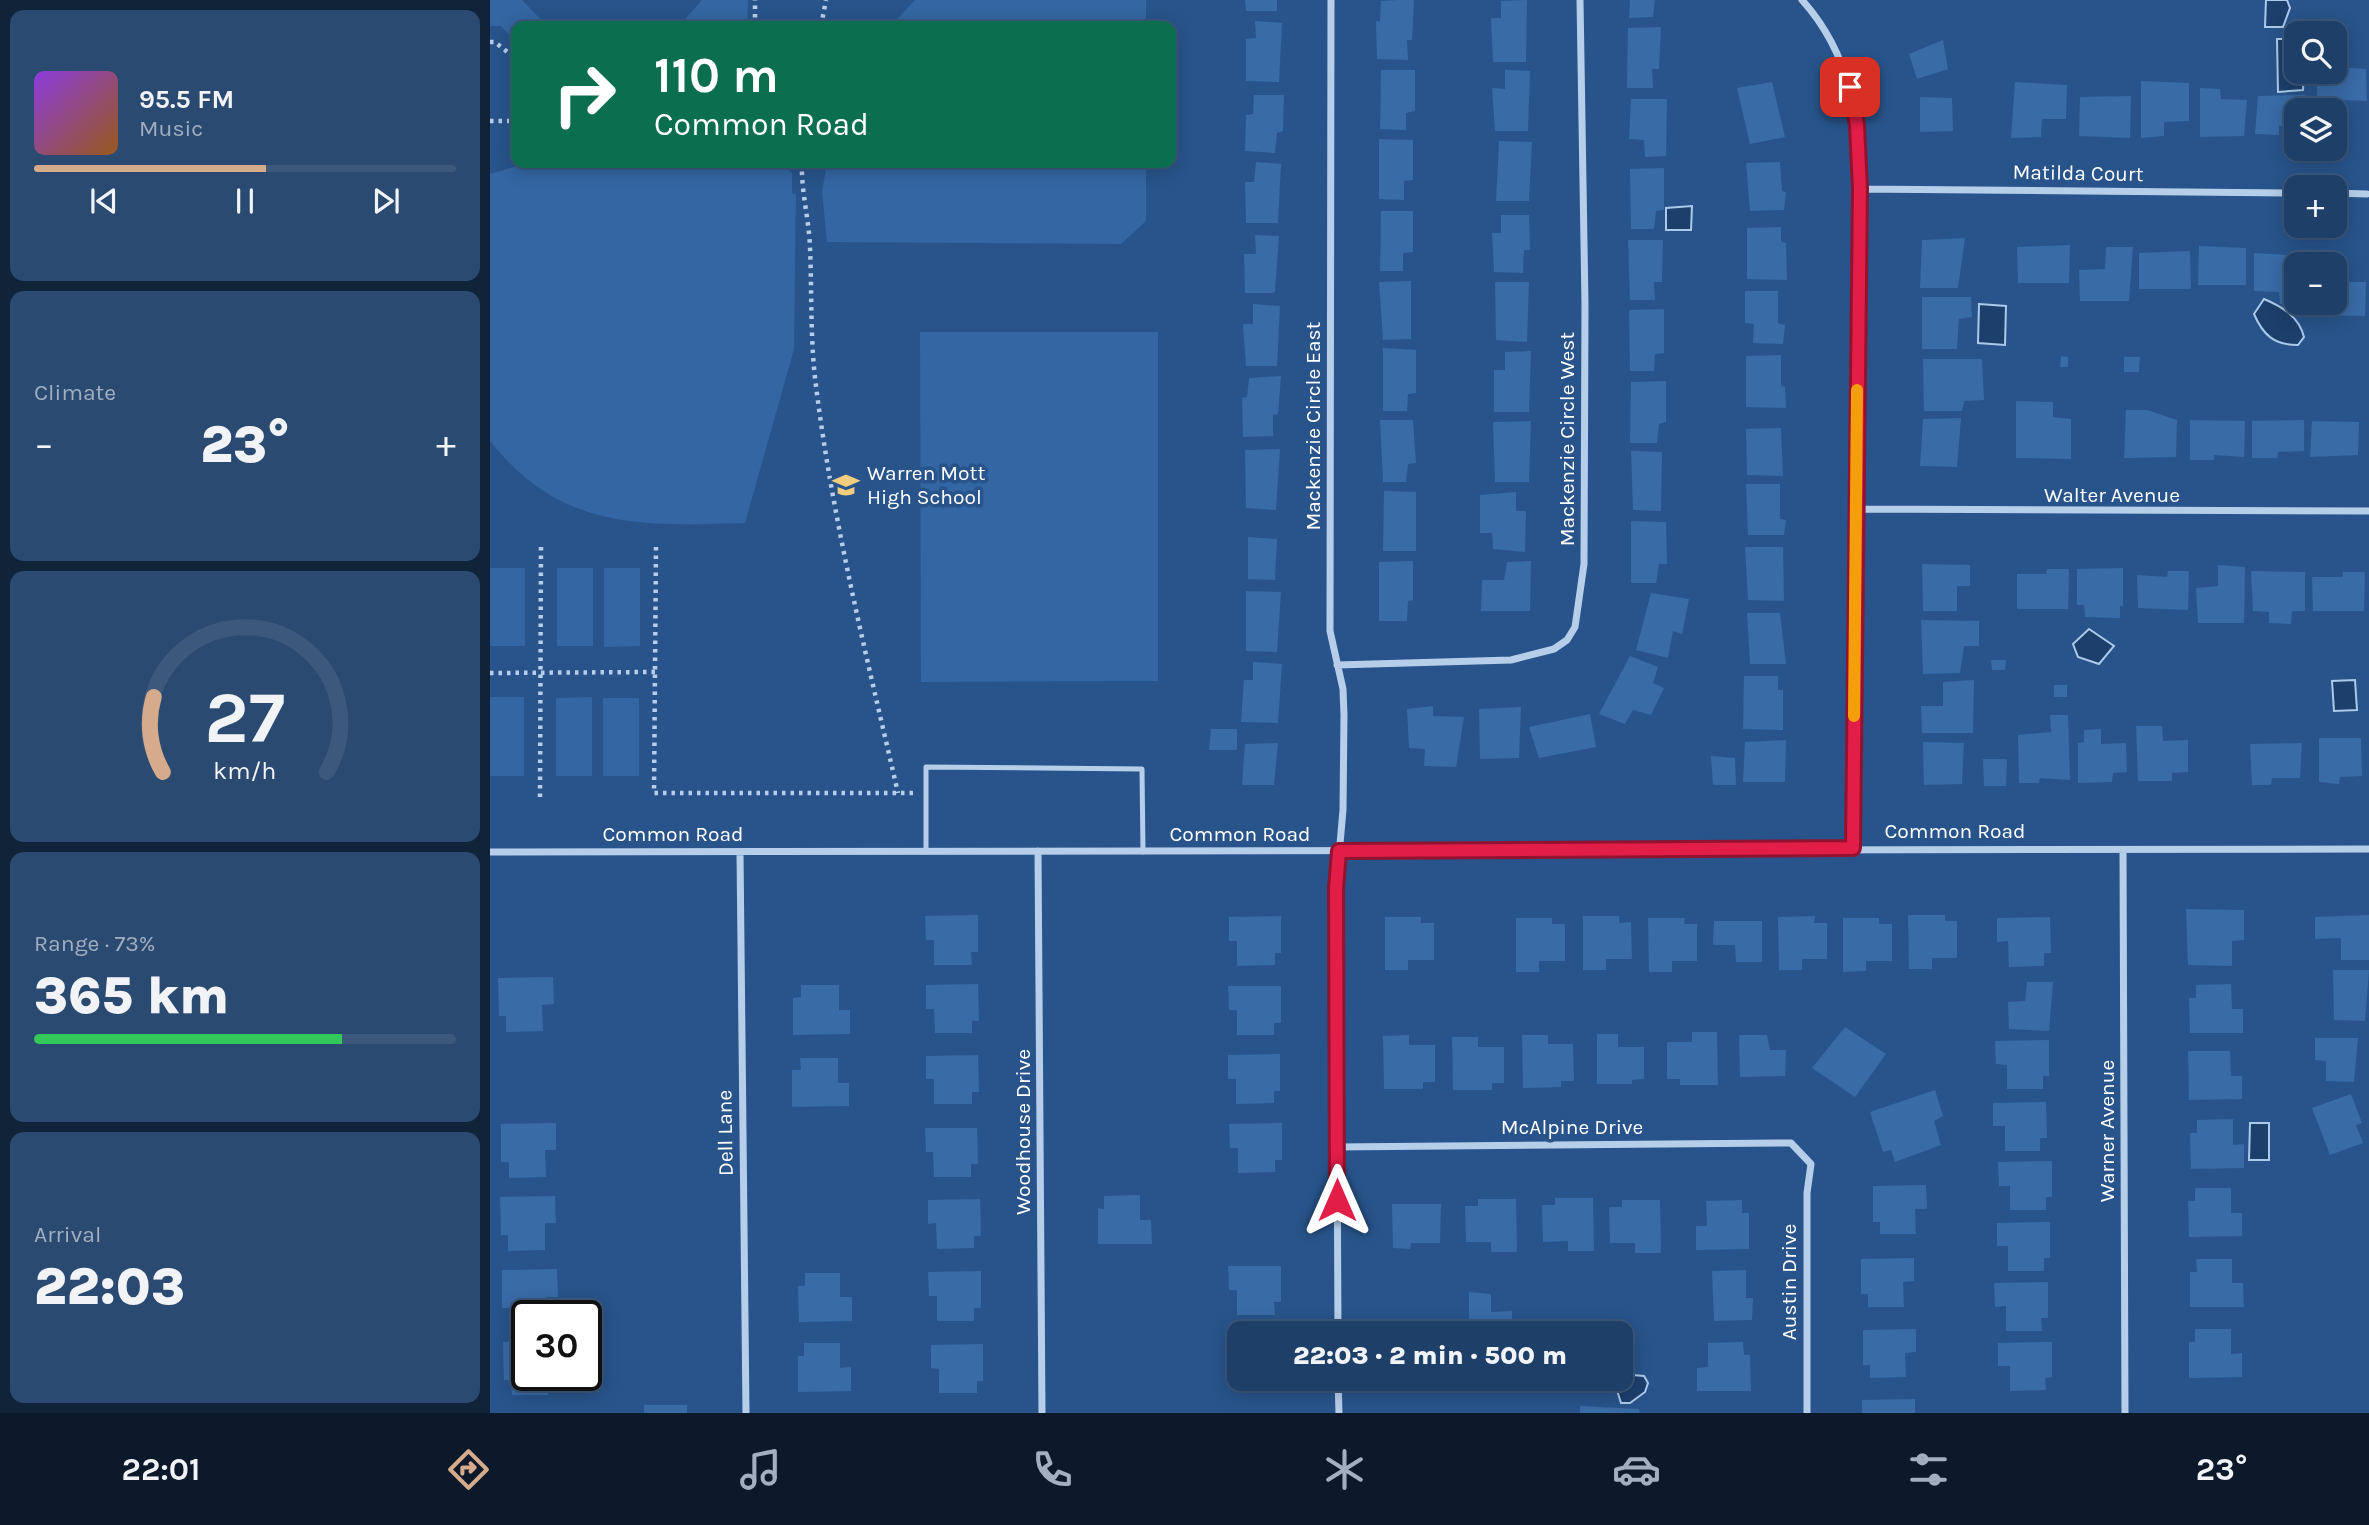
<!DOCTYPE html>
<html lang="en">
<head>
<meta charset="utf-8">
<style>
  body { margin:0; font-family:Karla,sans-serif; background:#2b4a71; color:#f1f3f6; height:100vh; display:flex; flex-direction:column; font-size:26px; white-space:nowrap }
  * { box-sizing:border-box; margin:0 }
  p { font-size:23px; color:#a1afc0 }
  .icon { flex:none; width:38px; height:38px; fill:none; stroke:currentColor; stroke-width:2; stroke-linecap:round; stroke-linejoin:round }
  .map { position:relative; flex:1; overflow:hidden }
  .side { display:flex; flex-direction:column; gap:10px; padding:10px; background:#102339; width:490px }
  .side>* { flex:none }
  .guide { position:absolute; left:21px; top:21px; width:665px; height:147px; border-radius:14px; box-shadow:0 4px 18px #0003,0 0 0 2px #3c587c; background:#0b6e4f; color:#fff; overflow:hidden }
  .controls { position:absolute; left:1794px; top:21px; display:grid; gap:14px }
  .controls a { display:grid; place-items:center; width:63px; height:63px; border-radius:14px; background:#1e3f68; box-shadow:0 4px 18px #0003,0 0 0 2px #3c587c; font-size:35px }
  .speed { position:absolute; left:21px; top:1300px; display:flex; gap:14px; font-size:35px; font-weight:700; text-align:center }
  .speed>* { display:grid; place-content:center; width:91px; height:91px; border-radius:50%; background:#1e3f68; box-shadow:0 4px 18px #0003,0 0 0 2px #3c587c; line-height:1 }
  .speed .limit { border:4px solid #111; border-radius:10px; background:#fff; color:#111 }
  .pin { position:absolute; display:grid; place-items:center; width:60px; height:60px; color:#fff; margin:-30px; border-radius:14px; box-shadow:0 4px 10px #0006 }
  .me { position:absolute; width:77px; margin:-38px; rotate:0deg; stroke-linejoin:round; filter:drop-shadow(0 0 5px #0008) }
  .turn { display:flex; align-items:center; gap:24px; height:147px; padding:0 28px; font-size:32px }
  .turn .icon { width:91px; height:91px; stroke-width:2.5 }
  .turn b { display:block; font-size:49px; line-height:60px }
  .big { font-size:52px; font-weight:800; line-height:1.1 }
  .side .card { flex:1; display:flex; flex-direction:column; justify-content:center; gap:10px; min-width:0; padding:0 24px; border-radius:14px; background:#2b4a71 }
  .side .dial { align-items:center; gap:0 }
  .dial svg { height:182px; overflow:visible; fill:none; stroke:#3c587c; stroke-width:7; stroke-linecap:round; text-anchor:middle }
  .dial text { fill:#f1f3f6; stroke:none }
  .song { display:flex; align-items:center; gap:21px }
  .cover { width:84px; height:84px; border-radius:10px; background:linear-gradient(135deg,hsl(270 70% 55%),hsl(30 70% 35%)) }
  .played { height:7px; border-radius:4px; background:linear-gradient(90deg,#d6ab8b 55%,#3c587c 55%) }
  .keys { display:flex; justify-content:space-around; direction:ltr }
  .heat { display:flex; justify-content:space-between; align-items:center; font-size:38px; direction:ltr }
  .charge { height:10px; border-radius:5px; background:linear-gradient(90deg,#34c759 73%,#3c587c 0) }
  .trip { position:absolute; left:737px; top:1321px; width:406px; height:70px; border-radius:14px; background:#1e3f68; box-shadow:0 4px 18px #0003,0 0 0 2px #3c587c; font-weight:800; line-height:70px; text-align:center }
  .tab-bar { display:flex; height:112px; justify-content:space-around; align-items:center; background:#0c192a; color:#a1afc0 }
  .tab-bar .icon { width:49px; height:49px }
  .tab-bar .active { color:#d6ab8b }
  .tab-bar b { font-size:32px; color:#f1f3f6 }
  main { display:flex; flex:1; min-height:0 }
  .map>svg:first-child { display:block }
  .green { fill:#3366a2 }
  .water { fill:#1c3f6b; stroke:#abc9ea; stroke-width:2 }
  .building { fill:#396ba7 }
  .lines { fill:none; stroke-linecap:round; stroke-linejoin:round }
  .path { stroke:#b6ceea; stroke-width:4.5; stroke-dasharray:3.5 5; stroke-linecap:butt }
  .lane { stroke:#b6ceea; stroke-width:5 }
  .street { stroke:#b6ceea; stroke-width:7 }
  .route-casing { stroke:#92132f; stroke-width:18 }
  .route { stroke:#e11d48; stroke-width:12 }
  .slow { stroke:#f59e0b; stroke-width:12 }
  .labels { text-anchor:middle; stroke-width:7; stroke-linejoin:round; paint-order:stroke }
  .street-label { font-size:21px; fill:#fff; stroke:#28548b }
  .poi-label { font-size:21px; fill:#fff; stroke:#28548b; text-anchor:start }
</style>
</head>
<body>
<main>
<section class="side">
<div class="card">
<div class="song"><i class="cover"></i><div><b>95.5 FM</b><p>Music</p></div></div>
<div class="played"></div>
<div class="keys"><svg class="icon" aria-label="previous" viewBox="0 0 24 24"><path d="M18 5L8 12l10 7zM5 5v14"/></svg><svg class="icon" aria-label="pause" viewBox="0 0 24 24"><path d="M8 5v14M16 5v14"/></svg><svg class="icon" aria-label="next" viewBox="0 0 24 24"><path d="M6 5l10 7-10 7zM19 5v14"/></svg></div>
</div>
<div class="card"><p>Climate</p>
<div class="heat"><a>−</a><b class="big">23°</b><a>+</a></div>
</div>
<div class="card dial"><svg viewBox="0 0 100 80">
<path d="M14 69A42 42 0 1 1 86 69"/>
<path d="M14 69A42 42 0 0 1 10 36" stroke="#d6ab8b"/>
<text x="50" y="56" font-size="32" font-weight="700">27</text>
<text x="50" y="72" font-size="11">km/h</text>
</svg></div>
<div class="card"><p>Range · 73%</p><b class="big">365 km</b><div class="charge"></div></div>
<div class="card"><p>Arrival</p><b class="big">22:03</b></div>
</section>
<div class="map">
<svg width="1879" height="1413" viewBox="0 0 1879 1413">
  <rect width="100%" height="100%" fill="#28548b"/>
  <path class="green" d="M0,0H32L57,26H26V42L11,26H0Z
    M212,0H258L257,26H189Z
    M425,0H656V26H401Z
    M38,163H292L302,173V193L306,194L304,349L255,523C151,526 72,531 0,441V174Z
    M337,163H656V221L631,244L337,242L332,192Z
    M430,332H668V681L431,682Z
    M0,568H35V646H0Z
    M67,568H103V646H67Z
    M114,568H150V646L114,647Z
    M0,697H34V776H0Z
    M102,697V776H66V698Z
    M113,698H149V776H113Z"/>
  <path class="water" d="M1776,0H1797L1800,8L1793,27H1775Z
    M1787,39H1806V72H1814L1813,90L1788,92Z
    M1202,206L1201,230H1176V208Z
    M1774,299C1793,307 1809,317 1814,337L1808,345C1784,345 1773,335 1764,314Z
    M1489,304L1516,306L1515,345L1488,343Z
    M1599,629L1624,646L1609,664L1588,657L1583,644Z
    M1865,680L1867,710L1844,711L1842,681Z
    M1760,1123H1779V1160H1759Z
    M1142,1375L1154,1376L1158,1383L1155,1392L1140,1403H1131L1126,1387Z"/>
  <path class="building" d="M755,0H787V11H756Z
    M908,0H924L922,40H917L918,60L887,59L886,21L890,22L891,1Z
    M1037,0L1036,62H1003L1001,18H1011V1Z
    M1140,0H1165L1163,17L1139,18Z
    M765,21L792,23L789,82L756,81V39L766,38Z
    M1171,27L1169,69H1162L1163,88H1137L1138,28Z
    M1453,40L1458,69L1427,79L1419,54Z
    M1844,67L1876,69L1877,101L1853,100L1850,107L1827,105V72H1844Z
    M891,70H925V111L916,113V130L890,129Z
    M1015,70L1040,71L1038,131H1005L1002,88L1015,89Z
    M1651,81L1699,83V121L1674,122V136L1651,138Z
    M1282,82L1295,137L1260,144L1247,88Z
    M1525,82L1577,85L1576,119H1552L1551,137L1521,138Z
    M1710,88L1730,89L1731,99L1757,100L1754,136L1710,137Z
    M764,95H794L793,131L787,133L785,153L755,151L756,115L763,114Z
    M1815,95L1814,110H1806V127L1789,126V135L1765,134L1768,96Z
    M1641,96L1640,138L1589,136L1590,97Z
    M1430,97L1462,98L1463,131L1430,132Z
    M1141,99H1177L1176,156L1155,157L1154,140L1139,139Z
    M889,139L923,140V180L914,181V200L889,199Z
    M1009,141L1042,142L1039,201H1006Z
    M766,162L791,164L788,223H756L755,182H764Z
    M1290,162L1292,191L1296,192L1294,210L1260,211L1256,163Z
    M1174,168V210L1166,211L1164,229H1141L1140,169Z
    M891,211H923V252L913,253V271H890Z
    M1011,215H1039L1040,250H1034L1033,273L1004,272L1002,233H1011Z
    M1291,227V242L1296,243L1297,280L1257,279V228Z
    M765,235L789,236L785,292L781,293H755L754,254H766Z
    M1475,238L1468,288H1430L1432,240Z
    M1138,240H1173L1172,282H1164L1165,300H1140Z
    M1580,245L1579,283H1528L1527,247Z
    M1709,246L1756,248V285H1708Z
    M1616,247H1643L1639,301H1590L1589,270L1615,269Z
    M1700,251L1701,289H1649V253Z
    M1764,253L1813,256V264H1806V304H1790L1789,292L1764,291Z
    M921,281V339L893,340L889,282Z
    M1005,282H1039L1037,342L1006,340Z
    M1844,282H1876L1875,316L1824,315L1823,303H1844Z
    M1255,291H1288V323L1295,325L1293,344L1263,343L1264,324L1255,323Z
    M1432,297H1481L1482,317L1469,319L1467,349H1432Z
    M763,304L790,306L787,366H756L753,324H763Z
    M1174,309V353L1165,354L1164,371H1140L1139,310Z
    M893,348L926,350V393L918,394L917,411H893Z
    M1041,351L1039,412H1004V370H1015V352Z
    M1291,355V386L1295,387L1296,408L1256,407V356Z
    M1571,356L1578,357V367H1570Z
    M1634,357H1650L1649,372H1634Z
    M1433,359H1492L1494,400L1474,401L1472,411H1434Z
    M791,376L788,414L783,415V436L753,437L752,398L757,397L759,378Z
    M1176,381V422L1169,424L1167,443H1140L1141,382Z
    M1526,401L1563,402V417L1581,419V459L1526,458Z
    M1636,410H1657L1687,420L1686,457L1634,458Z
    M1471,418L1467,467L1430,466L1433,419Z
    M890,420H923L926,463L918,464L916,482H893Z
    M1700,420L1755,421L1754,457L1724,455V460H1700Z
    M1814,420V451L1788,452L1787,458H1762V421Z
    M1041,421L1039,482H1005L1003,422Z
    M1822,421L1869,422L1868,455L1820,457Z
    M1291,428L1293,476L1257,475L1256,429Z
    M790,449L786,510L756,508L755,450Z
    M1141,451L1172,452L1171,511L1143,510Z
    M1256,484H1290V519L1296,520L1294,535H1258Z
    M894,491L926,492V551H893Z
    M1026,492V511H1036L1035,552L1003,549L1002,533H990V495Z
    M1141,521L1176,522L1177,564H1169L1166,583H1141Z
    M758,537L787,539L785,580L758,579Z
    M1255,547H1293L1294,601L1258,600Z
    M923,561V600L918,601L917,621H889V562Z
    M1041,561L1040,611H991L992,580H1014L1017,562Z
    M1432,564L1480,565V586H1467V611H1433Z
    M1728,565L1755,567L1754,623H1708L1706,588L1728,586Z
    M1633,568V606H1630V618L1595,617L1594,605H1587V569Z
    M1557,569H1579L1578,609H1527V574H1556Z
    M1678,571H1699L1698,610L1648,608L1647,575L1677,577Z
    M1761,571L1815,572V611H1802L1801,624L1779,623V612L1763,611Z
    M1853,572H1875L1874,611H1823L1822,577H1853Z
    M756,591L791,592L787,652L756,651Z
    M1161,593L1199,599L1192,634L1183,631L1178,658L1146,650Z
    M1257,613H1290L1296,664H1260Z
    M1431,620L1489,621V646H1474L1470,673L1433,674Z
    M1140,656L1168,667L1163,683L1174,688L1161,715L1143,710L1135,724L1109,714Z
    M1501,660H1516L1515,670H1502Z
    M763,662L792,664L788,723L751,722L754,680H763Z
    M1254,676H1288V690H1293V730L1253,729Z
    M1484,680L1483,733H1432L1431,706H1453V682Z
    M1564,685H1577V697H1564Z
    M943,706V716L974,717L966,767L934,766L935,749L919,748L917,709Z
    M1031,707L1029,758L990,759L989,709Z
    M1100,714L1106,747L1049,758L1039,727Z
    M1560,715H1578L1580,780L1550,778L1549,783H1529L1528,735L1561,732Z
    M1646,726H1672L1673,741L1698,740V772L1682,773V781H1648Z
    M721,729H747V750H719Z
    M1611,729V744L1636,743L1637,772L1623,773L1622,782L1588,783V743L1594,742V730Z
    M1829,738H1871L1872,776L1850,777L1849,784L1829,782Z
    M1296,740L1295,782H1253L1255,742Z
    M1433,742L1474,743L1472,784L1434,785Z
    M788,743L784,785H752L755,744Z
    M1812,743L1810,778H1782L1781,785H1762L1760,744Z
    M1221,756L1245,758L1246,785H1223Z
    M1493,759H1517L1516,786H1494Z
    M1696,909L1754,910V940L1742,941V966L1698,965Z
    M488,915V952H481L482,965H444V940H436L435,916Z
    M1418,915H1455V921H1467V958H1442V969H1419Z
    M1879,915V960H1851V938L1825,939V917Z
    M791,916V953H785V965L747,966V941H739V917Z
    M1093,916H1129V923L1141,922L1142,959H1116V970H1093Z
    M1325,916L1324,923H1337V959H1312V970H1289L1288,917Z
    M895,917H931V923H944V960H918V970H895Z
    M1560,917L1561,953H1554V966L1519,967L1518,941L1507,942V918Z
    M1026,918H1062V924H1075V961H1049V972H1026Z
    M1158,918H1195L1194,924H1207V961H1182V972H1159Z
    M1353,918H1389V924H1402V961H1376V971L1353,972Z
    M1224,921H1272V962H1246L1245,945H1223Z
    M1843,970H1879L1875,1021L1844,1020Z
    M63,977L64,1004L52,1005L53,1031L16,1032V1016H9L8,978Z
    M1537,982H1563L1559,1031L1519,1029L1518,1002L1535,1001Z
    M488,984L489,1021H482V1033H445L444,1009H436V985Z
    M1741,984L1742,1009H1753V1033H1700L1699,998H1706V985Z
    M311,985H349V1010H360V1034L303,1035V998L311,997Z
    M738,986H791V1023H784V1035H747V1010H739Z
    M1355,1027L1396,1054L1365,1097L1322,1068Z
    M1202,1032H1227L1228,1085H1190V1079H1177V1042H1202Z
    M1107,1034H1128V1047H1154V1079L1142,1080V1084H1107Z
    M919,1035V1045H945V1082H933V1089H894L893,1036Z
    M1032,1035H1058V1044H1083L1084,1081H1071V1087L1033,1088Z
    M1249,1035H1277L1280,1050H1296L1295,1076L1250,1077Z
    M962,1037H988V1047H1014V1083H1002V1090H963Z
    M1825,1038H1868L1864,1082L1836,1081V1061L1825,1060Z
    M1559,1040V1076H1553V1089H1517V1065L1506,1064L1505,1041Z
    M1698,1051H1740L1741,1076H1752V1099L1699,1100Z
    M790,1054V1091H784V1103L746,1104V1079H738V1055Z
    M488,1055L489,1092H482V1104H444V1079H436V1056Z
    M310,1058H348V1083H359V1106L302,1107V1070H311Z
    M1445,1090L1453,1116L1444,1121L1451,1145L1405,1162L1401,1150L1393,1152L1380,1112Z
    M1861,1094L1872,1123L1866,1125L1873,1143L1840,1155L1822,1108Z
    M1556,1102L1557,1138H1550V1151H1515V1126H1503V1103Z
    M1743,1119V1145L1754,1144V1168L1701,1169L1700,1133H1707V1120Z
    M66,1123V1150H55L56,1177L19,1178V1162H11V1124Z
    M792,1123V1160H785V1172L748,1173V1148H740L739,1124Z
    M435,1128H487L488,1164H481V1177H444L443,1152H436Z
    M1562,1161V1197H1556V1210H1520V1186H1509L1508,1162Z
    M1436,1185L1437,1209H1425L1426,1234H1390V1222H1383V1186Z
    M1705,1188H1741V1213H1752V1236L1699,1237L1698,1201H1705Z
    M650,1195V1220H661L662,1244H608V1208L614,1209V1196Z
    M65,1196L66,1223H55V1250L18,1251V1235H11L10,1197Z
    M1065,1198H1103L1104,1251H1078V1241L1053,1242L1052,1205H1065Z
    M490,1199L491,1236H484V1248L447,1249L446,1223L438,1224V1200Z
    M988,1199H1026L1027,1252H1001V1242H976L975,1206H988Z
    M1132,1200H1170L1171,1253H1145V1243H1120L1119,1207H1132Z
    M1252,1200V1213H1259V1249L1206,1250V1226H1217L1216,1201Z
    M902,1204H951L950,1243H921L920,1249L903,1248Z
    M1560,1222V1258H1554V1271H1518V1246H1507V1223Z
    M1424,1258V1281L1413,1282L1414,1307H1378V1294H1371V1259Z
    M1706,1259H1742V1283H1753L1754,1307H1700V1272H1707Z
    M738,1266H791V1302H784L785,1315H747V1290H739Z
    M67,1269L68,1297H56L57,1316H37V1324H20V1308H12V1270Z
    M1256,1270V1298H1263L1262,1320L1224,1321L1222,1271Z
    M491,1271V1308H484V1321H447V1296H439L438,1272Z
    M315,1273H350V1297H362V1321L309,1322L308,1286H315Z
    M1558,1282V1318H1551L1552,1331H1516V1306L1505,1307L1504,1283Z
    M979,1292L1001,1294V1312L1022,1311V1334H968V1321L979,1320Z
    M1069,1325L1080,1334H1062Z
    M1426,1329V1352L1415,1353L1416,1377L1380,1378V1365H1373V1330Z
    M1705,1329H1741V1354L1752,1353V1377L1699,1378V1342H1705Z
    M740,1336H749V1360H740Z
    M37,1341V1376H58V1395H22L21,1380H14L13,1342Z
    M1253,1342L1254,1355H1260L1261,1391H1207V1368L1218,1367V1343Z
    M1562,1342V1377L1555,1378L1556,1390L1520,1391V1366H1508V1343Z
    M314,1343H350V1368L361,1367V1391L308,1392V1356H314Z
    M493,1344V1381H487V1393H449V1369L441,1368V1345Z
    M749,1379H786V1384L748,1385Z
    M1076,1379H1092L1086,1387Z
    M1425,1399V1413H1372V1400Z
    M154,1405H197V1413H154Z
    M1090,1406L1149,1409L1150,1413H1090Z"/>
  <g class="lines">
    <path class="path" d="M265,26V0
      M331,26L336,0
      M0,42H5L26,59
      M0,121H26
      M312,163C311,192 319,219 320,247C322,294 320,340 326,386C343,523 377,658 408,793
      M166,547L164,793H425
      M0,673L165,672
      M50,797L51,547"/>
    <path class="lane" d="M436,852V767L652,769L653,852"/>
    <path class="street" d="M841,0L840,631L853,689L854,715L853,810L846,889L848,1334
      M1312,0C1363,57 1367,116 1370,189L1363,848
      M1370,189L1806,193
      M1844,193L1877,194
      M1366,509L1879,511
      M847,665L1021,660L1064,649L1077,640L1085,627L1094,564L1095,304L1090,0
      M1633,850L1635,1413
      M548,851L552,1413
      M0,852L1879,849
      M250,852L256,1413
      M847,1147L1301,1143L1321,1164L1317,1193V1413
      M848,1379L849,1413"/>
  </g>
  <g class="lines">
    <g class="route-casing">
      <path id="route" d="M847,1200L846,889L849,851L1363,848L1370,189L1367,125L1360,87"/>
    </g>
    <use href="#route" class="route"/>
    <path class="slow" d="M1364,716L1367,390"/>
  </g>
  <defs>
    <g id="school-bare" transform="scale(2.1)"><path d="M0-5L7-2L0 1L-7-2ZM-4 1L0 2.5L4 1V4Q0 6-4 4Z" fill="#f1ce7d" stroke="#28548b" stroke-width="2.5" paint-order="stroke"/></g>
  </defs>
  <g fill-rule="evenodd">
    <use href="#school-bare" x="356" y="485"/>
  </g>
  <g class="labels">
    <g class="street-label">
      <text transform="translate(1588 173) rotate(1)" y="7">Matilda Court</text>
      <text transform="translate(823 426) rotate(-90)" y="7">Mackenzie Circle East</text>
      <text transform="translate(1077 439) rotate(-90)" y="7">Mackenzie Circle West</text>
      <text x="1622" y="502">Walter Avenue</text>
      <text x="1465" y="838">Common Road</text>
      <text x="183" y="841">Common Road</text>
      <text x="750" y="841">Common Road</text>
      <text x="1082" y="1134">McAlpine Drive</text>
      <text transform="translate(1617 1131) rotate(-90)" y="7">Warner Avenue</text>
      <text transform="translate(533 1132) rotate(-90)" y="7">Woodhouse Drive</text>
      <text transform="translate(235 1133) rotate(-91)" y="7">Dell Lane</text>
      <text transform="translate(1299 1282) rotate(-90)" y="7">Austin Drive</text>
    </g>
    <g class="poi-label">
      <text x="377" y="480">Warren Mott<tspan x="377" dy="24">High School</tspan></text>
    </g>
  </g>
</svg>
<div class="controls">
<a><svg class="icon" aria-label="search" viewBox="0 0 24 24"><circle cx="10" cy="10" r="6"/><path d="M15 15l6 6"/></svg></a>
<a><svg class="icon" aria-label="layers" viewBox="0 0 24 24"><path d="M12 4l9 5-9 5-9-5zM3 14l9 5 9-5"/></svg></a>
<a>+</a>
<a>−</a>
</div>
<div class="speed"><div class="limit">30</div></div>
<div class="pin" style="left:1360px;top:87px;background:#d93025"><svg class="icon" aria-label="arrive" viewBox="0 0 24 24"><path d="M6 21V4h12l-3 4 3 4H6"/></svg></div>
<svg class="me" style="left:847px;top:1200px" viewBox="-20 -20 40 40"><path d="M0-17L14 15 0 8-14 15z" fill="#e11d48" stroke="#fff" stroke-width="4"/></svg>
<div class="trip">22:03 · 2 min · 500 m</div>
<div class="guide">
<div class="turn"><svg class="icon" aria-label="right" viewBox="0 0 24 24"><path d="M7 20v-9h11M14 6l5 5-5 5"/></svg><div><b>110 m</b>Common Road</div></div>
</div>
</div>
</main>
<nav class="tab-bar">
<b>22:01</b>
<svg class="icon active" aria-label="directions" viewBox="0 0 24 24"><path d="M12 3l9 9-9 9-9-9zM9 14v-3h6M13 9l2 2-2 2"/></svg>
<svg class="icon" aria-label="music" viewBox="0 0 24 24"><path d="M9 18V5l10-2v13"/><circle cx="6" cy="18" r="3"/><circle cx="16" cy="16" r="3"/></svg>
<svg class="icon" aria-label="phone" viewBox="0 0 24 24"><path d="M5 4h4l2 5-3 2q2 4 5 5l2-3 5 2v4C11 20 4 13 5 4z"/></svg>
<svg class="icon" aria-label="climate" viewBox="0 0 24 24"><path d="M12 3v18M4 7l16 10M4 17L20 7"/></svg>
<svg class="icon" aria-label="car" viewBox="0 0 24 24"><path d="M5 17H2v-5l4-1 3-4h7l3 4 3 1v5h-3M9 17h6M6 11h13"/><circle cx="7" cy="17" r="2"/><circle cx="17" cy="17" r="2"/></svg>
<svg class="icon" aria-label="filters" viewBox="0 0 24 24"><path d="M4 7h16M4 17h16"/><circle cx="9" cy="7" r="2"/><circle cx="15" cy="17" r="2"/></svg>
<b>23°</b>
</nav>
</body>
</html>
